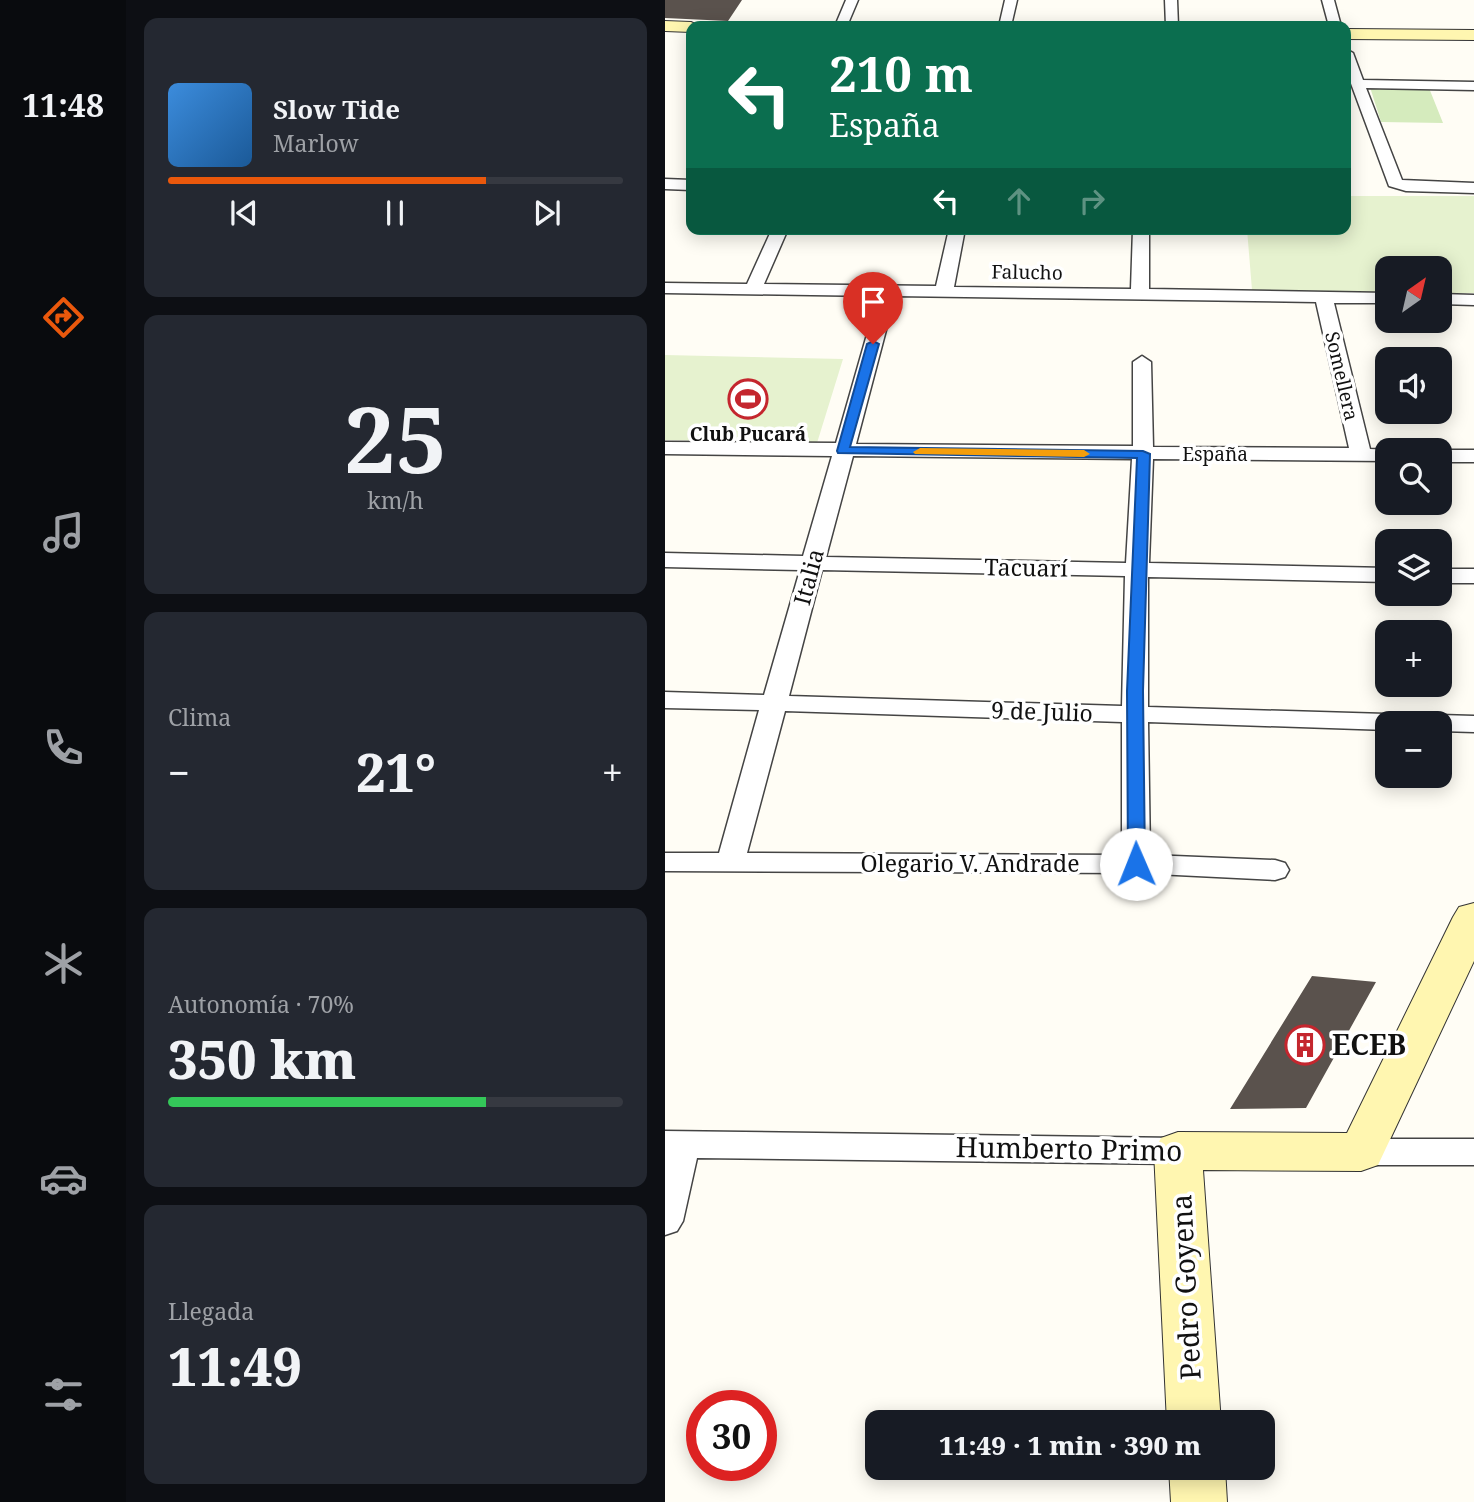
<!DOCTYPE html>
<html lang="es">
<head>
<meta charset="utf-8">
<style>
  body { margin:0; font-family:"Noto Serif",serif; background:#242831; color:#f1f3f6; height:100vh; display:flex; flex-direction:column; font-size:26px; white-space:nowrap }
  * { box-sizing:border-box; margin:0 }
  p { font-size:23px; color:#9ea1a6 }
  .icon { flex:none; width:38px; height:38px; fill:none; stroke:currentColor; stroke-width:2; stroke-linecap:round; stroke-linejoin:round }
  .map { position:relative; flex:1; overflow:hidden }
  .drawer { display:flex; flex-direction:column; gap:18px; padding:18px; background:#0d0f14; width:539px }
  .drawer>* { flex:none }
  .guide { position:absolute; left:21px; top:21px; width:665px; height:214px; border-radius:14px; box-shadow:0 4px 18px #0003; background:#0b6e4f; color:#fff; overflow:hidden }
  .needle { width:46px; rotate:34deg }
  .fabs { position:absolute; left:710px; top:256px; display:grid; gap:14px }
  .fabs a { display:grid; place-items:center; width:77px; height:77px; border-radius:14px; background:#171b24; box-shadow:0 4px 18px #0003; font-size:35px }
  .speed { position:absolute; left:21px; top:1390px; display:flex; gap:14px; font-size:35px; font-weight:700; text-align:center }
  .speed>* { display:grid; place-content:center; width:91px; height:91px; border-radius:50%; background:#171b24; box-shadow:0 4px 18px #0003; line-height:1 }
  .speed .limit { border:10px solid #d22; background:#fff; color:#111 }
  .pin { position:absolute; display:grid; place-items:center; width:60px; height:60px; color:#fff; margin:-72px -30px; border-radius:50% 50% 50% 0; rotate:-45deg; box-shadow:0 0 7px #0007 }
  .pin .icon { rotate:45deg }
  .me { position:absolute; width:77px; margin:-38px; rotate:359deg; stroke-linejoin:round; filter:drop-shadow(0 0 5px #0008) }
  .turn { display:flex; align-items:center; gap:24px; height:147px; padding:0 28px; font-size:32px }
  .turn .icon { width:91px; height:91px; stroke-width:2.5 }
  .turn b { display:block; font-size:49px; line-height:60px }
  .lanes { display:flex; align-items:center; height:66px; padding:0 28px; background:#0003; justify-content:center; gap:35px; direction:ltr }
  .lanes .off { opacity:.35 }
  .big { font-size:52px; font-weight:800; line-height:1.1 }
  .drawer .widget { flex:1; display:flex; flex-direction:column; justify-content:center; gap:10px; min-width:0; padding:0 24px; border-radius:14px; background:#242831 }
  .drawer .dial { align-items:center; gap:0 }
  .dial b { font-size:91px; line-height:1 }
  .song { display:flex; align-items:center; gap:21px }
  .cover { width:84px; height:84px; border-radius:10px; background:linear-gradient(135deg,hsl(210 70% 55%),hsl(210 70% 35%)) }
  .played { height:7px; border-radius:4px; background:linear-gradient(90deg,#ea580c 70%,#363941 70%) }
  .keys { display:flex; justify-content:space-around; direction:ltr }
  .heat { display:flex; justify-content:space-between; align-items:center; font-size:38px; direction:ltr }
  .charge { height:10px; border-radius:5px; background:linear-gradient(90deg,#34c759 70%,#363941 0) }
  .trip { position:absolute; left:200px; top:1410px; width:410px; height:70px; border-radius:14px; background:#171b24; box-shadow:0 4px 18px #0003; font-weight:800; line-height:70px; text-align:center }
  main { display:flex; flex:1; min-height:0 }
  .tabs { display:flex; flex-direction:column; width:126px; justify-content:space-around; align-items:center; background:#090b0e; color:#9ea1a6 }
  .tabs .icon { width:49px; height:49px }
  .tabs .active { color:#ea580c }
  .tabs b { font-size:32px; color:#f1f3f6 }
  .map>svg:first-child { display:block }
  .green { fill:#d5ebbd }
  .pitch { fill:#e6f2cf }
  .building { fill:#5a524d }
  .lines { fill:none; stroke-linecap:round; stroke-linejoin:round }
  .street-casing { stroke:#444; stroke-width:3 }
  .secondary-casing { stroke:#333; stroke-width:2 }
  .street { fill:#fff; fill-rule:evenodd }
  .secondary { fill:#fff6b0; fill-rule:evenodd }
  .route { fill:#1a73e8; stroke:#114b97; stroke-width:2 }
  .slow { fill:#f59e0b }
  .labels { text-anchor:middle; stroke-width:7; stroke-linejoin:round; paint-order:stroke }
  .far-street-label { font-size:19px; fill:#111; stroke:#fff }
  .far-poi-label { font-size:19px; font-weight:bold; fill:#111; stroke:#fff }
  .street-label { font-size:23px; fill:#111; stroke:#fff }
  .near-poi-label { font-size:28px; font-weight:bold; fill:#111; stroke:#fff; text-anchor:start }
  .near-street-label { font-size:28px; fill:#111; stroke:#fff }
</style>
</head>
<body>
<main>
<nav class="tabs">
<b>11:48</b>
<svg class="icon active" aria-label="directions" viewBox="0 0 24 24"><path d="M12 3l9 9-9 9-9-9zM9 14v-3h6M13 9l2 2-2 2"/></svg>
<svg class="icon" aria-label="music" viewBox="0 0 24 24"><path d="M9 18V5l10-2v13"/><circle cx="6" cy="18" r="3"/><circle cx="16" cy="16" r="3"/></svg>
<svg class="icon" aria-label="phone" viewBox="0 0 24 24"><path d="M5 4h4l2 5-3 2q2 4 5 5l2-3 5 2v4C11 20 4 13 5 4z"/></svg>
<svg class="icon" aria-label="climate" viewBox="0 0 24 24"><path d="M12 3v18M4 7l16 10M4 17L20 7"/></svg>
<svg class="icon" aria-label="car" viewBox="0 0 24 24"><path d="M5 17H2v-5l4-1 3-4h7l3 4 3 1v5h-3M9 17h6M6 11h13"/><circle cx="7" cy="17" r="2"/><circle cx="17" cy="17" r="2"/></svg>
<svg class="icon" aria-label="filters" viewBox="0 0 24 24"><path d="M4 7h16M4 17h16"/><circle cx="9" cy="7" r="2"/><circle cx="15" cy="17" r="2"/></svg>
</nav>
<section class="drawer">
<div class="widget">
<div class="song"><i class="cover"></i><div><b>Slow Tide</b><p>Marlow</p></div></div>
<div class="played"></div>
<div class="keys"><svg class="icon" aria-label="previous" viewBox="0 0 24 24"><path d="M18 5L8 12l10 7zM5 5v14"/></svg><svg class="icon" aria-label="pause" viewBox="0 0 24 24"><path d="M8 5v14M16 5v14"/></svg><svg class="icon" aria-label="next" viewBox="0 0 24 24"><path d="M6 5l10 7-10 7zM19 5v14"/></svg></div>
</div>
<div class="widget dial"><b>25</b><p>km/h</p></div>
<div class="widget"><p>Clima</p>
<div class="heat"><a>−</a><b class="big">21°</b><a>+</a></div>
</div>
<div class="widget"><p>Autonomía · 70%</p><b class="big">350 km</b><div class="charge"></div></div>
<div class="widget"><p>Llegada</p><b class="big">11:49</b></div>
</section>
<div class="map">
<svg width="809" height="1502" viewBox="0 0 809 1502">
  <rect width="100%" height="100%" fill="#fffdf5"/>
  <path class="green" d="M705,87L764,88L778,123L716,122Z"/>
  <path class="pitch" d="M681,196H809V293H775V268H723V292L587,290L582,229H681Z
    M0,355L178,359L152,443L0,440Z"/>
  <path class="building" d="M0,0H77L63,21L0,18Z
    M647,976L711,982L641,1108L565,1109Z"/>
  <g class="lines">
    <g class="street-casing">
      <path id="street" d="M181,0H193L182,26H170Z
        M340,0H352L346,26H334Z
        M500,0H512L513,26H501Z
        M657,0H669L676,26H664Z
        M681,49L688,53L698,80L809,82V90L701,88L737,180L809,183V193L741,191L724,186L681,70Z
        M0,179L26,180V190L0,189Z
        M107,229H123L99,284L271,286L284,229H300L289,287L466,289L468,229H484V289L723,293V303H669L705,449L727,450H723V461L488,459L484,563L723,568V582L483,577V707L754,715L764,720L775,715L809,716V732L775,731V723H723V730L483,722L485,855L610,860L620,863L624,870L620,877L610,880L471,873L0,871V853H54L94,710L0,708V692L99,695L135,570L0,567V553L138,556L167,456L0,454V442L171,443L213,296L0,293V283L82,284ZM230,296L651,302L684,448L488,447L486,362L477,356L468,362V446L191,444ZM188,456L467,459L461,563L161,557ZM157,570L460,576L457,706L124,696ZM120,711L457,722V855L82,853Z
        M775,294L809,295V305L775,304Z
        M775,450H809V462H775Z
        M775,569H809V583H775Z
        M0,1131L513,1138L525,1142L530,1151L525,1160L513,1164L32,1158L18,1221L12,1231L0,1235Z
        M696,1139H809V1165H696L684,1161L679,1152L684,1143Z"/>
    </g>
    <g class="secondary-casing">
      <path id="secondary" d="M0,21L26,22L34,26H26V32L0,31Z
        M681,29L809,30V40L681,39Z
        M809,903V961L713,1165L696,1171L538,1170L556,1423H502L489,1151L496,1138L513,1132L682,1133L788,917L794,907Z
        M504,1468H560L562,1502H506Z"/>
    </g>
    <use href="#street" class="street"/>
    <use href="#secondary" class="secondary"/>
  </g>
  <path class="route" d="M208,341L214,344L185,447L478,451L485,454L478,691L480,864L477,868H465L463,864L462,691L472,458L173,453L172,451L202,344Z"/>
  <path class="slow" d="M255,448L419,450L425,454L419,457L250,454L248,452Z"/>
  <defs>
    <g id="stadium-ring" transform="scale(2.0125)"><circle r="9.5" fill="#fff" stroke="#c4262e" stroke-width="1.5"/><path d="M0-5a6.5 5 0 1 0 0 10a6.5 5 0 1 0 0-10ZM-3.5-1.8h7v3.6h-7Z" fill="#c4262e"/></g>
    <g id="building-ring" transform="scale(2.0125)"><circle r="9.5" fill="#fff" stroke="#c4262e" stroke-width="1.5"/><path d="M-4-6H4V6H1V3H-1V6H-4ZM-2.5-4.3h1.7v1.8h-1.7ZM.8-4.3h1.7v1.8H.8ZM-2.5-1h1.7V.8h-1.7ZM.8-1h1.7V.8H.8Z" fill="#c4262e"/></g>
  </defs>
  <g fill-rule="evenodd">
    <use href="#stadium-ring" x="83" y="399"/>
    <use href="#building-ring" x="640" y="1045"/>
  </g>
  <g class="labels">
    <g class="far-street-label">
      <text transform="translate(362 272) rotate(1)" y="7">Falucho</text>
      <text transform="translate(677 376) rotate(77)" y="7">Somellera</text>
      <text x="550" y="461">España</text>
    </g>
    <g class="far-poi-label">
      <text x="83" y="441">Club Pucará</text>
    </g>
    <g class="street-label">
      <text transform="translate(361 568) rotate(1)" y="8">Tacuarí</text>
      <text transform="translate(144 577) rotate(-75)" y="8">Italia</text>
      <text transform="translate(377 712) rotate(2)" y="8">9 de Julio</text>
      <text x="305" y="872">Olegario V. Andrade</text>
    </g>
    <g class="near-poi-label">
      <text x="667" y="1055">ECEB</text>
    </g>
    <g class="near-street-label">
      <text transform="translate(404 1149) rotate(1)" y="10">Humberto Primo</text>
      <text transform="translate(521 1287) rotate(-93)" y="10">Pedro Goyena</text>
    </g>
  </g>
</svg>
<div class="fabs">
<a><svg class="needle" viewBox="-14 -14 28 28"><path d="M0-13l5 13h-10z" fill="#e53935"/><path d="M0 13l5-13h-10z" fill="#9ea1a6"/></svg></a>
<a><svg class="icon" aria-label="sound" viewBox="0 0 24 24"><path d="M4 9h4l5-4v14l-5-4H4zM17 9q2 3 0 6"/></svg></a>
<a><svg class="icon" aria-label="search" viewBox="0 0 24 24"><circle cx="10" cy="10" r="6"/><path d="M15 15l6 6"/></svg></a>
<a><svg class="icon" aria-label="layers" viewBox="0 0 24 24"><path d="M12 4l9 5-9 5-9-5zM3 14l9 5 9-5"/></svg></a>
<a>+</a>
<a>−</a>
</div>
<div class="speed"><div class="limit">30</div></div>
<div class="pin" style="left:208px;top:344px;background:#d93025"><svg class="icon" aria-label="arrive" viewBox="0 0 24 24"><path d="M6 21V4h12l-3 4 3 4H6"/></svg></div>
<svg class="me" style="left:471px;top:864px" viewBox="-20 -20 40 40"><circle r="19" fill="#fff"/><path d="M0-13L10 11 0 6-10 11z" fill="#1a73e8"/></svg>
<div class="trip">11:49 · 1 min · 390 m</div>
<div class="guide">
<div class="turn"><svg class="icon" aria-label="left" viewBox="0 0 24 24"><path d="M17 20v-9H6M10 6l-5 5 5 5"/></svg><div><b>210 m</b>España</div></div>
<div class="lanes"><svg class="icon" aria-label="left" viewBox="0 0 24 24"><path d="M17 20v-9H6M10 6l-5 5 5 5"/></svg><svg class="icon off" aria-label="ahead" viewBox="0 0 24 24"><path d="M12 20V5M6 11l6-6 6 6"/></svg><svg class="icon off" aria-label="right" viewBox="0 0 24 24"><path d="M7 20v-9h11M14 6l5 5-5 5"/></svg></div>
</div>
</div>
</main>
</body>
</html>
